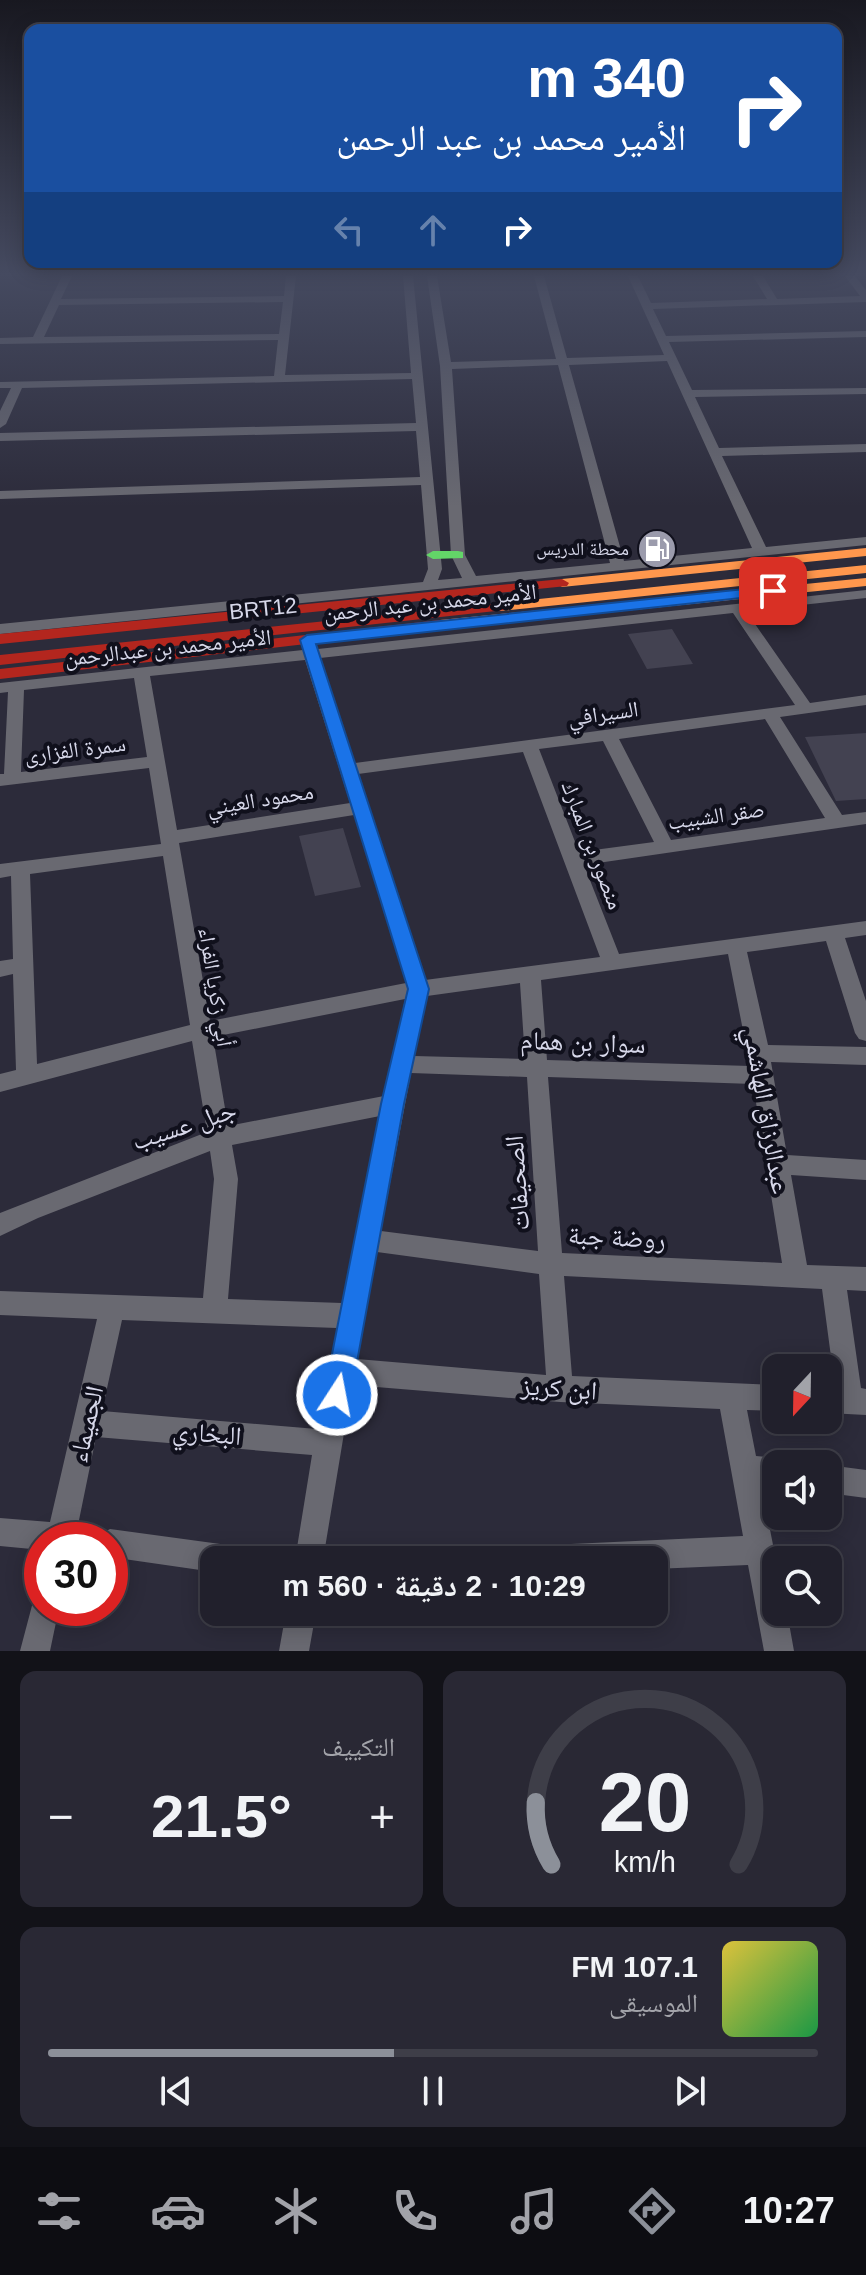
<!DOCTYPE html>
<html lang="ar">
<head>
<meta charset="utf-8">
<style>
  body { margin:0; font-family:Helvetica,"Noto Naskh Arabic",sans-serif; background:#292834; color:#f1f3f6; direction:rtl; height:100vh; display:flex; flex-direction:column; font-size:30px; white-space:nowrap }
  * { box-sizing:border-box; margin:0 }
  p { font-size:26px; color:#a2a3a9 }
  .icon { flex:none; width:44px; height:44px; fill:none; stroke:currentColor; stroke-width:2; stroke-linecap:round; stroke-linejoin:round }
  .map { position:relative; height:1651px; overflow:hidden; direction:ltr }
  .drawer { display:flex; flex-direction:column; gap:20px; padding:20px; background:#121218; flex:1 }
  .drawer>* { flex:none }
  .top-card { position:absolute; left:24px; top:24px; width:818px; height:244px; border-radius:16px; box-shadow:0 4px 20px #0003,0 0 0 2px #3e3e48; direction:rtl; background:#1a4fa0; color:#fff; overflow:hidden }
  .needle { width:52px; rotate:202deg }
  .tools { position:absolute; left:762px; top:1354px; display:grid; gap:16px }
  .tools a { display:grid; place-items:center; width:80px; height:80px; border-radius:16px; background:#21202c; box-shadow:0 4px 20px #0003,0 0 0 2px #3e3e48; font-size:40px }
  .speed { position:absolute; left:24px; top:1522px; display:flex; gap:16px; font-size:40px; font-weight:700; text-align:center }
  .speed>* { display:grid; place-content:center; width:104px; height:104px; border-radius:50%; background:#21202c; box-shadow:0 4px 20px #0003,0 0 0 2px #3e3e48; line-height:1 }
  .speed .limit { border:12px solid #d22; background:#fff; color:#111 }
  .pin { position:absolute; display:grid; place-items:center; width:68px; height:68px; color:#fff; margin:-34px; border-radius:16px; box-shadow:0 4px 12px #0006 }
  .me { position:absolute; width:88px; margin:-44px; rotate:11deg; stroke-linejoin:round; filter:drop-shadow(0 0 6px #0008) }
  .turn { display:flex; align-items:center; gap:28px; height:168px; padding:0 24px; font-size:36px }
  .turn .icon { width:104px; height:104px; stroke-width:2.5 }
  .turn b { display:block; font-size:56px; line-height:68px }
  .lanes { display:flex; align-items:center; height:76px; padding:0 24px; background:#0003; justify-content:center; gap:40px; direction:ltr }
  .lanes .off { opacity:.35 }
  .big { font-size:60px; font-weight:700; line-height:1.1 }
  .drawer .card { flex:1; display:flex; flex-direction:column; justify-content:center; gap:12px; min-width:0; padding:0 28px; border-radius:16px; background:#292834 }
  .drawer .dial { align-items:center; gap:0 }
  .dial svg { height:208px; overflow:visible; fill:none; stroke:#3e3e48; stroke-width:7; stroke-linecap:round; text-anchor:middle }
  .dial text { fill:#f1f3f6; stroke:none }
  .song { display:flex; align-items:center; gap:24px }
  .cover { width:96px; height:96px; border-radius:12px; background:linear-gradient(135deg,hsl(50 70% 55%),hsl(140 70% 35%)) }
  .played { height:8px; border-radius:4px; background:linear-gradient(90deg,#8c9099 45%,#3e3e48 45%) }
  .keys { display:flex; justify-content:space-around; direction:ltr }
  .heat { display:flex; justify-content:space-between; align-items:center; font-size:44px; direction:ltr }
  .drawer .tiles { flex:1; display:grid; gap:20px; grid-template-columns:1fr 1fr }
  .card:last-child { grid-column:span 2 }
  .trip { position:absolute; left:200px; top:1546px; width:468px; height:80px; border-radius:16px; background:#21202c; box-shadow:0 4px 20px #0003,0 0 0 2px #3e3e48; font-weight:700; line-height:80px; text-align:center; direction:rtl }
  .tabs { display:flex; height:128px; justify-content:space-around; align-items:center; background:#0d0d12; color:#a2a3a9 }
  .tabs .icon { width:56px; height:56px }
  .tabs .selected { color:#8c9099 }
  .tabs b { font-size:36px; color:#f1f3f6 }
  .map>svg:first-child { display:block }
  .building { fill:#434251 }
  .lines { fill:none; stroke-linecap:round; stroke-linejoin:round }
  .street { fill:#696971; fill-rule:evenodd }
  .fast { fill:#63d668; fill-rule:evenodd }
  .slow { fill:#ff974d; fill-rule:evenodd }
  .jam { fill:#b3261e; fill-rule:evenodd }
  .route { fill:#1a73e8; stroke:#114b97; stroke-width:2 }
  .labels { text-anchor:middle; stroke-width:8; stroke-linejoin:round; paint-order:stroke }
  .far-poi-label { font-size:18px; fill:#d7d8ea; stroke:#10101c; text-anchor:end }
  .street-label { font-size:22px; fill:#d7d8ea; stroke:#10101c }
  .near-street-label { font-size:26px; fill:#d7d8ea; stroke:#10101c }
</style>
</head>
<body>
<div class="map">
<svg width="866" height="1651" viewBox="0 0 866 1651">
  <rect width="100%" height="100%" fill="#2c2b3a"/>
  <path class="building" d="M672,629L693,664L647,669L628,634Z
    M866,733V799L836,801L805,737Z
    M343,828L361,887L315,896L299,836Z"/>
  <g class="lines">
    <path class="street" d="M62,276H72L61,299L284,296L286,276H296L285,375L411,373L403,276H413L442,569L438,580L462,578L451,555L440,366L427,276H437L451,362L556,359L534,276H544L567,358L664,355L628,276H638L651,303L767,299L753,276H763L777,299L860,296L845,276H855L866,290V302L653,309L666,336L866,331V337L669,342L692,390L866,388V394L695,397L719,448L866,444V452L722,456L766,547L866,537V545L0,634V624L423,582L428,569L421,485L0,499V491L420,477L416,431L0,441V433L416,423L412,379L22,388L6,424L0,428V411L11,388H0V382L274,376L278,340L0,344V338L33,337ZM283,302L279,334L44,337L59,305ZM667,361L752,548L624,561L569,365ZM558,365L610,563L476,576L465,555L452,369Z
      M866,590V598L746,611L810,703L866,695V705L780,717L842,815L866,812V824L584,865L619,954L866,921V935L845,938L866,1001V1041L859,1039L855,1033L826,941L747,952L768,1045L866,1047V1065L771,1062L787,1155L866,1160V1180L791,1175L807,1265L866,1267V1291L847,1290L861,1388L866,1389V1415L828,1413V1387H835L822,1289L564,1276L572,1376L776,1385V1411L747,1410L756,1456L776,1458L787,1464H776V1486L761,1484L776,1560V1612H787L794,1651H764L748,1565L654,1569V1560H514L518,1550L528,1546L743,1536L720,1409L560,1402L352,1385L323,1560H295L312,1455L96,1437L78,1525L97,1530L99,1535L110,1529L235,1546L245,1550L249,1560H214V1572L110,1557V1540H42V1550L0,1546V1518L50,1522L97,1319L0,1315V1291L203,1298L214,1179L210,1151L38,1218L0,1236V1213L207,1132L192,1041L0,1092V1074L16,1070L13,974L0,977V961L13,959L11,876L0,878V864L161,844L149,768L0,786V774H4L8,692L0,693V683L303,650L299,640L307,635L312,637L318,649ZM733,613L795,705L355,763L320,658ZM305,660L350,803L177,830L150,676ZM134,678L147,757L21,772L24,690ZM765,719L825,818L671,840L619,739ZM603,741L654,842L579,852L539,749ZM523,752L600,957L425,980L358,774ZM354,815L406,983L210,1021L179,843ZM163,856L190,1025L37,1064L30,874ZM728,954L750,1066L547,1060L541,980ZM520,983L525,1059L414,1056L427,996ZM405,999L384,1096L228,1126L213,1037ZM411,1073L527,1077L538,1251L381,1231ZM548,1077L753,1084L782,1263L562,1253ZM380,1116L342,1303L228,1299L238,1179L232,1145ZM377,1252L539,1274L546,1375L357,1359ZM122,1320L337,1328L317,1429L102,1411Z
      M828,1465L866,1470V1498L828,1493Z
      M42,1594V1608H59L50,1651H20L34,1598Z
      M286,1612H316L309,1651H279Z"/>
    <path class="fast" d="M458,551L463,552V558L433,559L426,555L433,551Z"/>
    <path class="slow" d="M866,548V556L562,587L555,583L562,579Z
      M866,565V573L500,611L493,607L500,603Z
      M866,578V586L440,630L432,625L440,620Z"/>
    <path class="jam" d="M562,579L569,583L567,586L0,644V634Z
      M500,603L505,604V610L0,665V655Z
      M440,620L448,625L445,628L0,679V669Z"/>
  </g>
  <linearGradient id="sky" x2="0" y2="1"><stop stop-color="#181820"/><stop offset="0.54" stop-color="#454a60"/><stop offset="1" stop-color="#454a60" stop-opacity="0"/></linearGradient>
  <rect width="866" height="507" fill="url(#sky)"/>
  <path class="route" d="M773,586L778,588V594L316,644L429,989L404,1104L351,1395L347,1404L337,1408L328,1404L324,1395L381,1104L408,989L300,640L307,635Z"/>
  <defs>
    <g id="fuel-disc" transform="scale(2)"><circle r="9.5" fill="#9b9bac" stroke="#10101c"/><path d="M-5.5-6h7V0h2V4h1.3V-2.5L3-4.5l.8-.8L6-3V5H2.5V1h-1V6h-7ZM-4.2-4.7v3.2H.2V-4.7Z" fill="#fff"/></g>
  </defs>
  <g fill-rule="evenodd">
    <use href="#fuel-disc" x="657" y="549"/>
  </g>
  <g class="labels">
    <g class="far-poi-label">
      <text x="629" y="555">محطة الدريس</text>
    </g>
    <g class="street-label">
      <text transform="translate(430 602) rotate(-6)" y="8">الأمير محمد بن عبد الرحمن</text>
      <text transform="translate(263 608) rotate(-6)" y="8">BRT12</text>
      <text transform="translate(168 647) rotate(-6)" y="8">الأمير محمد بن عبدالرحمن</text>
      <text transform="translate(603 713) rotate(-8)" y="8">السيرافي</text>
      <text transform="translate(75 749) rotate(-7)" y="8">سمرة الفزارى</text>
      <text transform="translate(260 799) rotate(-9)" y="8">محمود العيني</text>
      <text transform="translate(716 815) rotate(-8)" y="8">صقر الشبيب</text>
      <text transform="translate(593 845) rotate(69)" y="8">منصور بن المبارك</text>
      <text transform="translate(216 987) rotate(81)" y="8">أبي زكريا الفراء</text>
    </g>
    <g class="near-street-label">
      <text transform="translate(583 1042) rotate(2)" y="9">سوار بن همام</text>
      <text transform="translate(767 1110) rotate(80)" y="9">عبدالرزاق الهاشمي</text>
      <text transform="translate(184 1125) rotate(-18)" y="9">جبل عسيب</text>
      <text transform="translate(517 1183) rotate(-94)" y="9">الصحيفات</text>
      <text transform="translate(617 1237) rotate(3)" y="9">روضة جبة</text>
      <text transform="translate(559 1388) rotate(4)" y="9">ابن كريز</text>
      <text transform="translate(86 1424) rotate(-77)" y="9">الجميماء</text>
      <text transform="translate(207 1433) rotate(5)" y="9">البخاري</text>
    </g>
  </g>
</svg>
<div class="tools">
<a><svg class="needle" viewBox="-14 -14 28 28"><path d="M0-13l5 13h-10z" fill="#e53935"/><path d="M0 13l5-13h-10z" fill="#a2a3a9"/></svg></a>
<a><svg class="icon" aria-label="sound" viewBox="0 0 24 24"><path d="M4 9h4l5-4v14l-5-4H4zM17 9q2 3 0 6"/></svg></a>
<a><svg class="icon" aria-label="search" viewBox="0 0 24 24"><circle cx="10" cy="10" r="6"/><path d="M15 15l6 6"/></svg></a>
</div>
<div class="speed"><div class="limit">30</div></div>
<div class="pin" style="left:773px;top:591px;background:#d93025"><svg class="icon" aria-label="arrive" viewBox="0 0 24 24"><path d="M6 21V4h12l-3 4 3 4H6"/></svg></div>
<svg class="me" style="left:337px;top:1395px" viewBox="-20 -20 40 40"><circle r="17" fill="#1a73e8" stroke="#fff" stroke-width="3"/><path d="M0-11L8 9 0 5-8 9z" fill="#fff"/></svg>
<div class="trip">10:29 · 2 دقيقة · 560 m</div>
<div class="top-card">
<div class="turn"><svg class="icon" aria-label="right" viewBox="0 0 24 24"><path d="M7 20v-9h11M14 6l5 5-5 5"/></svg><div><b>340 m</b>الأمير محمد بن عبد الرحمن</div></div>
<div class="lanes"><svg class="icon off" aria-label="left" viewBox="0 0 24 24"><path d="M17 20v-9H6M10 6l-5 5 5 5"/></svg><svg class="icon off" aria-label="ahead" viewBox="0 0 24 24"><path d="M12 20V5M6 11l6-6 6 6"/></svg><svg class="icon" aria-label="right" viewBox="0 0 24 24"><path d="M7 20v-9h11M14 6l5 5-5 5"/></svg></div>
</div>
</div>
<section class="drawer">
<div class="tiles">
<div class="card dial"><svg viewBox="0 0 100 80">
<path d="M14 69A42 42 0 1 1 86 69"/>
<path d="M14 69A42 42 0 0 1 8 45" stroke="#8c9099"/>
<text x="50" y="56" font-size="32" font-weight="700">20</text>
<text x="50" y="72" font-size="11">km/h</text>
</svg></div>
<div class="card"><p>التكييف</p>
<div class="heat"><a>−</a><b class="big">21.5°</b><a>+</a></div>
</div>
<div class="card">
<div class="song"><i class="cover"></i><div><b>107.1 FM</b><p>الموسيقى</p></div></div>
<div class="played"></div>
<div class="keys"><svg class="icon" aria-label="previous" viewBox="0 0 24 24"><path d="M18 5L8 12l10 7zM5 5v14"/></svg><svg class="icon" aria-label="pause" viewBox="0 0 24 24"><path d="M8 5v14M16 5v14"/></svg><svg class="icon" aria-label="next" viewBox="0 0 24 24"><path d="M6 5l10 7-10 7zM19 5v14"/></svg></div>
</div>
</div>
</section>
<nav class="tabs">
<b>10:27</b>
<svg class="icon selected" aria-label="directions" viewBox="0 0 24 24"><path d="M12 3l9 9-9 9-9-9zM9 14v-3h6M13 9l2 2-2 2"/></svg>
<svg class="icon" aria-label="music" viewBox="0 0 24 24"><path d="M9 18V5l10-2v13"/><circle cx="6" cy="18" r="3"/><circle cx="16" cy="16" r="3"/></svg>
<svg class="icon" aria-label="phone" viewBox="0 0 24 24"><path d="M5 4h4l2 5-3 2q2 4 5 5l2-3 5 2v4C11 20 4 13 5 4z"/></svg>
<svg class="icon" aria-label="climate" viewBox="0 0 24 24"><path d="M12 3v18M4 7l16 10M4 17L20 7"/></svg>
<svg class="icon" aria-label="car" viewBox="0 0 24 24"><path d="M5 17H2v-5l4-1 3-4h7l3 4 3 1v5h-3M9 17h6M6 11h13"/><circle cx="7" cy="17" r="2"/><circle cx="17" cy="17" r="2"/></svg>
<svg class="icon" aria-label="filters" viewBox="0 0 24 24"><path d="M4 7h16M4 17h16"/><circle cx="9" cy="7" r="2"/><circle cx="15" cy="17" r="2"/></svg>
</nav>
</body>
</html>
